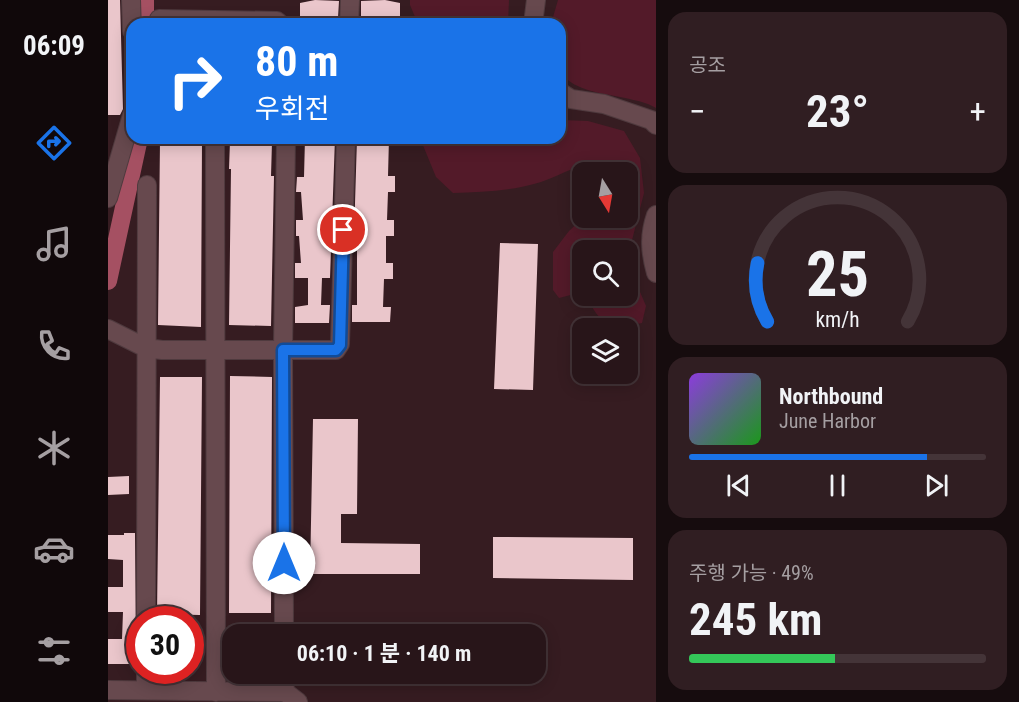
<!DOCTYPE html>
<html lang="ko">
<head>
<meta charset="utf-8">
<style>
  body { margin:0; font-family:"Roboto Condensed","Noto Sans KR",sans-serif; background:#301e22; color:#f1f3f6; height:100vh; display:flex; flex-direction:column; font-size:22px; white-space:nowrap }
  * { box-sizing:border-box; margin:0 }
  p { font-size:20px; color:#a59fa2 }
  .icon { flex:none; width:33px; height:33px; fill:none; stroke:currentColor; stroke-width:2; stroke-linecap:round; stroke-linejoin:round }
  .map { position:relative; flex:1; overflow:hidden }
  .details { display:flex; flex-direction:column; gap:12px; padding:12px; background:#160c0e; width:363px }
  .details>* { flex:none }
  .hud { position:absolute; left:18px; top:18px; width:440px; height:126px; border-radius:18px; box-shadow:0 3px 15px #0003,0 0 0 2px #443438; background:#1a73e8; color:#fff; overflow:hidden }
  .needle { width:39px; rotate:169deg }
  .tools { position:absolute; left:464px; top:162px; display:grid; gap:12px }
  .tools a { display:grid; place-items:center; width:66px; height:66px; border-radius:12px; background:#281519; box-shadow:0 3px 15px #0003,0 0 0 2px #443438; font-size:30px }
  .speed { position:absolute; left:18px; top:606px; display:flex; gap:12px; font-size:30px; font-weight:700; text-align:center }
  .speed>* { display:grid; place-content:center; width:78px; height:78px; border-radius:50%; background:#281519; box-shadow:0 3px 15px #0003,0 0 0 2px #443438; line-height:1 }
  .speed .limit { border:9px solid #d22; background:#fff; color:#111 }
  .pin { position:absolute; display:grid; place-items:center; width:51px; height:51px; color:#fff; margin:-26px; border:3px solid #fff; border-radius:50%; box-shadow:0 2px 6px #0007 }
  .me { position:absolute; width:66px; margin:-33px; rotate:0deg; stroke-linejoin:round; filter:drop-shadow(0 0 4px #0008) }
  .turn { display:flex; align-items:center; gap:21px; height:126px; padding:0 30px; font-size:27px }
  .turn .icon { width:78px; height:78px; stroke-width:2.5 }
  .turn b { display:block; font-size:42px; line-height:51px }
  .big { font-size:45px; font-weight:700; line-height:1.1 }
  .details .widget { flex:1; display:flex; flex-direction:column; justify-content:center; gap:9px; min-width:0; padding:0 21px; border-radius:18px; background:#301e22 }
  .details .dial { align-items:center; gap:0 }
  .dial svg { height:156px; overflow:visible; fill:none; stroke:#443438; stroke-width:7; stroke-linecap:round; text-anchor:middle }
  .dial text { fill:#f1f3f6; stroke:none }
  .song { display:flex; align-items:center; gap:18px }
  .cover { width:72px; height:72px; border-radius:9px; background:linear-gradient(135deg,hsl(270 70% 55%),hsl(120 70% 35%)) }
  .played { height:6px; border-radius:3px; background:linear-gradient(90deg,#1a73e8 80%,#443438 80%) }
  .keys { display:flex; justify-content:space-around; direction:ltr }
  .heat { display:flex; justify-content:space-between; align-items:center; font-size:33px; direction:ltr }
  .charge { height:9px; border-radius:4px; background:linear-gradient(90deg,#34c759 49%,#443438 0) }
  .trip { position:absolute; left:114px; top:624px; width:324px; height:60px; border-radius:18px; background:#281519; box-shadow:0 3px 15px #0003,0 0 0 2px #443438; font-weight:700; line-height:60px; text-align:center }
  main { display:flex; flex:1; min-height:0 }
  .tabs { display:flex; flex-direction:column; width:108px; justify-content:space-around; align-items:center; background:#10080a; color:#a59fa2 }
  .tabs .icon { width:42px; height:42px }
  .tabs .active { color:#1a73e8 }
  .tabs b { font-size:27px; color:#f1f3f6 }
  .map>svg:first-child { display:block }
  .green { fill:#531a29 }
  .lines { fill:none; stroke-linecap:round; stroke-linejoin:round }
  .canal { stroke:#a55062; stroke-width:18 }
  .building { fill:#eac6cb }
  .minor-casing { stroke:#4f3a3e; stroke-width:20 }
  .minor { stroke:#67494e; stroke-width:18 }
  .route-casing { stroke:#114b97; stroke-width:15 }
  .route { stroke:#1a73e8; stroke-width:10 }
</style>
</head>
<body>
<main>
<nav class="tabs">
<b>06:09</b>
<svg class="icon active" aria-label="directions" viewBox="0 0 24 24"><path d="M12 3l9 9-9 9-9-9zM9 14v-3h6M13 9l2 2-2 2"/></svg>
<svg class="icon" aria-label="music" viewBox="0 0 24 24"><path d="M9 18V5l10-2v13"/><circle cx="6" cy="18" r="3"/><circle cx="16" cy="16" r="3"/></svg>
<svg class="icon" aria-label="phone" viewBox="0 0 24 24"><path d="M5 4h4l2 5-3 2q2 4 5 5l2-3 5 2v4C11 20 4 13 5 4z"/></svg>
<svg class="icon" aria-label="climate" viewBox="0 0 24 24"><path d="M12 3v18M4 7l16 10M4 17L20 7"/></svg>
<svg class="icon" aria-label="car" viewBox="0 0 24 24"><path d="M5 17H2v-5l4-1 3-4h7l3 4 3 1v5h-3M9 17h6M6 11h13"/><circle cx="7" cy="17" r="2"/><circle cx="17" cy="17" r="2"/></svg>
<svg class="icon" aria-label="filters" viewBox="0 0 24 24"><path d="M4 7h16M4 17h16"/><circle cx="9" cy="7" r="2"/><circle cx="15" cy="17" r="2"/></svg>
</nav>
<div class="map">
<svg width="548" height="702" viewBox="0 0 548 702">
  <rect width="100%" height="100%" fill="#361c21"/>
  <path class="green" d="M302,0H401L400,24H310L302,5Z
    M450,0H548V108C526,93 458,98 452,67C449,54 452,37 452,24H443Z
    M452,120L480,121L516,131L532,158L536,193L521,252L524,273L538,306L534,323C500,330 494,326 478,296H519V250H474V292L451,298L445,290V252L461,231L475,218H519V172H505L500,165C471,161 459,173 433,182C405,191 374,192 345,193L328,177L312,138H452Z"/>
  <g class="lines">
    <path class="canal" d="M37,0V24
      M0,281L31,138"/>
  </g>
  <path class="building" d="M0,0H12L15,109L12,115H0Z
    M207,0L231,1L230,18H192V3Z
    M277,0L292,3V18H253V1Z
    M197,138H227L222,278H214L213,305H222L221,323H187V307L200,305V278H187V263H193L191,236H188V220H195L193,192H188L189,177H196Z
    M249,138H281L280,176H287V192H280L279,220H286V236H278V263H285V279H276L275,307H283L282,322H244V305H249V236H246Z
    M52,140L94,141L93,327L50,325Z
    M122,141L164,142L163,176H166L163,326L121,325L123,169H121Z
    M392,243L430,244L425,390L386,389Z
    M122,376L164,377L163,613H121Z
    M52,377H94L92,615L49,614Z
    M205,419H250L249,514H233V543L312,544V574H202Z
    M21,476V494L0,495V477Z
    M16,533H27L28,664H0V639H14L15,612H0V587H15V560L0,559V535H16Z
    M385,537L525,538V580L385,578Z"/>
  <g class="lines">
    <g class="minor-casing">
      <path id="minor" d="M23,0L24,31
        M51,19L169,21L172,24
        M241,24L242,0
        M425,24L428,0
        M452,92L463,99L496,104L543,120L548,125
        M107,138L108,692
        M0,198L24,115
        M548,215C541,235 542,252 548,273
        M0,329L38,348L54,350H228L232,344L238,138
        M38,620L39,185
        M176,634L175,350L178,138
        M176,674L177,692
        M0,690L177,692L190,702
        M38,690V670"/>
    </g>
    <use href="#minor" class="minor"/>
  </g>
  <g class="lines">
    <g class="route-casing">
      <path id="route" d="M176,563L175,350H228L232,345L235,230"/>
    </g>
    <use href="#route" class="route"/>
  </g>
</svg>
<div class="tools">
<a><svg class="needle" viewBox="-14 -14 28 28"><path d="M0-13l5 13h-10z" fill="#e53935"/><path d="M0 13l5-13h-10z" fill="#a59fa2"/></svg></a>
<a><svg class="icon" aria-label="search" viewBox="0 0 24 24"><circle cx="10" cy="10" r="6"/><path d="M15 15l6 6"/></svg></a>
<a><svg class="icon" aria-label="layers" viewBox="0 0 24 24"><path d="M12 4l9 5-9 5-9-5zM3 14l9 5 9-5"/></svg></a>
</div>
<div class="speed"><div class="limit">30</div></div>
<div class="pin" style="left:235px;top:230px;background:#d93025"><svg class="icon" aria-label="arrive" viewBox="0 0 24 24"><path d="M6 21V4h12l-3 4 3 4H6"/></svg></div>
<svg class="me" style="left:176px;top:563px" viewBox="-20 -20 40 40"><circle r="19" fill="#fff"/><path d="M0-13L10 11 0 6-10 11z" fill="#1a73e8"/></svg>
<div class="trip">06:10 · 1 분 · 140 m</div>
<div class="hud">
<div class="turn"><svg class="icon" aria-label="right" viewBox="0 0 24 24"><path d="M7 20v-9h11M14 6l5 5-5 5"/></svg><div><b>80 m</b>우회전</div></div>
</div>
</div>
<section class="details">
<div class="widget"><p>공조</p>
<div class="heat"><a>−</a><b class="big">23°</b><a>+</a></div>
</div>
<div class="widget dial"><svg viewBox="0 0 100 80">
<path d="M14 69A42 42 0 1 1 86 69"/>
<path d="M14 69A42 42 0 0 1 9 39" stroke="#1a73e8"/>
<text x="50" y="56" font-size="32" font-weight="700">25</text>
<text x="50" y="72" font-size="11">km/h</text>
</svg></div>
<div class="widget">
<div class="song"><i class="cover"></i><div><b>Northbound</b><p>June Harbor</p></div></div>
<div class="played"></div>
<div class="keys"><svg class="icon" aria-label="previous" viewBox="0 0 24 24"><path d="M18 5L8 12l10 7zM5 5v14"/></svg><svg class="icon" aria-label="pause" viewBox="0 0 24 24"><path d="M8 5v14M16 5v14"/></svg><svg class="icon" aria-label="next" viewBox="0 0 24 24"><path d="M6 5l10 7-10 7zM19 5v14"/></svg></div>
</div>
<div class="widget"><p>주행 가능 · 49%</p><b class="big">245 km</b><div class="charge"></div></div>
</section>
</main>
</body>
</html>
